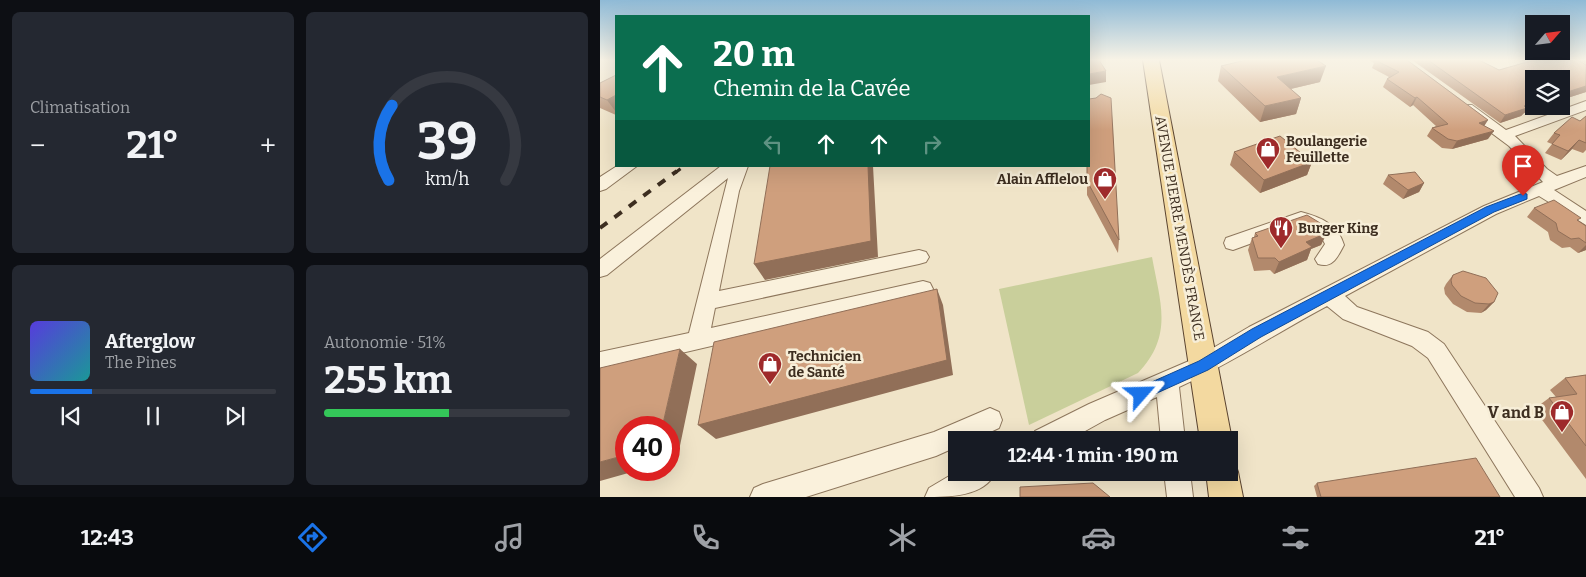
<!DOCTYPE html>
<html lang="fr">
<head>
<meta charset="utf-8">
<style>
  body { margin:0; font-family:Bitter,serif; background:#242831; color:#f1f3f6; height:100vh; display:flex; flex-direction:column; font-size:19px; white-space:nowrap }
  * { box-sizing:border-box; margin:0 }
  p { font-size:16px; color:#9ea1a6 }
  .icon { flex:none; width:28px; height:28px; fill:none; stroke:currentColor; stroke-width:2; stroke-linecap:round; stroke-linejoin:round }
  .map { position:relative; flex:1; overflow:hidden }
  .drawer { display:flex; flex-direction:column; gap:12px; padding:12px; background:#0d0f14; width:600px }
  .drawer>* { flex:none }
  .guide { position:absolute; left:15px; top:15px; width:475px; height:152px; border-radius:0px; box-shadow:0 5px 20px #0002; background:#0b6e4f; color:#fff; overflow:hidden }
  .needle { width:32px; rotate:62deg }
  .buttons { position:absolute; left:925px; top:15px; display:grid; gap:10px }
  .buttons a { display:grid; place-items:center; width:45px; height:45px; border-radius:0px; background:#171b24; box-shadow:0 5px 20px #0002; font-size:25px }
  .speed { position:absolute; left:15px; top:416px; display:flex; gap:10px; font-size:25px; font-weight:700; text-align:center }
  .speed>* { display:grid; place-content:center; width:65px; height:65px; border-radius:50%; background:#171b24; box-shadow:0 5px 20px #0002; line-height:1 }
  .speed .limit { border:8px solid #d22; background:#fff; color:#111 }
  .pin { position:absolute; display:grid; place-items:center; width:42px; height:42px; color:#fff; margin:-51px -21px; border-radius:50% 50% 50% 0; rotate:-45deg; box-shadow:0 0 5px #0007 }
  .pin .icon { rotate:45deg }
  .me { position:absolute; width:55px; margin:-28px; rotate:65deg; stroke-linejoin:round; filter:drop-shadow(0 0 4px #0008) }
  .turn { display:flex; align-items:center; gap:18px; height:105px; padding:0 15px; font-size:22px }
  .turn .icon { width:65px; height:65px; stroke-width:2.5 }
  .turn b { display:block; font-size:35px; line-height:42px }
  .lanes { display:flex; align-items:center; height:48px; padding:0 15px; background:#0003; justify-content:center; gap:25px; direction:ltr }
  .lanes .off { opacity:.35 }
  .big { font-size:38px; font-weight:700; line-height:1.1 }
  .drawer .card { flex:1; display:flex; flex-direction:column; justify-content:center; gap:8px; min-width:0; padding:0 18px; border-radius:8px; background:#242831 }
  .drawer .dial { align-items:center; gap:0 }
  .dial svg { height:130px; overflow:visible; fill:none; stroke:#363941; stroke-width:7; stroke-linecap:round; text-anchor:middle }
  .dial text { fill:#f1f3f6; stroke:none }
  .song { display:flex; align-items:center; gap:15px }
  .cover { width:60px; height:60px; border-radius:8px; background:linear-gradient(135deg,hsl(250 70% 55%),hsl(180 70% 35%)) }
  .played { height:5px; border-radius:2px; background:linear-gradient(90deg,#1a73e8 25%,#363941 25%) }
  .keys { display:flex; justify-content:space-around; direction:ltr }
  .heat { display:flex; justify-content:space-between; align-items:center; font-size:28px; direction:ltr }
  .charge { height:8px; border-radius:4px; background:linear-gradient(90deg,#34c759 51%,#363941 0) }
  .drawer .tiles { flex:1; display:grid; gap:12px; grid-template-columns:repeat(2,1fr) }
  .trip { position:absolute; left:348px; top:431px; width:290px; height:50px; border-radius:0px; background:#171b24; box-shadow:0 5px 20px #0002; font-weight:700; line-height:50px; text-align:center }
  .menu { display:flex; height:80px; justify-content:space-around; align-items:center; background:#090b0e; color:#9ea1a6 }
  .menu .icon { width:35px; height:35px }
  .menu .selected { color:#1a73e8 }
  .menu b { font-size:22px; color:#f1f3f6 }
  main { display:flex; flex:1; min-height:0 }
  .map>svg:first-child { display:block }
  .green { fill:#c9cf9b }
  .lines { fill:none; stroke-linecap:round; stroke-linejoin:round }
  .minor-casing { stroke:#8d765c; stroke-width:2 }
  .major-casing { stroke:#5b4430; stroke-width:2 }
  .minor { fill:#faf1dc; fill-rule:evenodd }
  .major { fill:#f3d9a0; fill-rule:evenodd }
  .rail-far1 { stroke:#3d2e20; stroke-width:3; stroke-dasharray:7 7; stroke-linecap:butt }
  .rail { stroke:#3d2e20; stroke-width:4; stroke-dasharray:9 9; stroke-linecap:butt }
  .wall { fill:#b2896c }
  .shaded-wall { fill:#916f58 }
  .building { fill:#cf9f7d; stroke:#916f58 }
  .route { fill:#1a73e8; stroke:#114b97 }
  .labels { text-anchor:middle; stroke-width:5; stroke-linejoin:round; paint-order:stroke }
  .poi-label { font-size:14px; font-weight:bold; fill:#3d2e20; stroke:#f7eed8; text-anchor:start }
  .street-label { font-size:14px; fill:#3d2e20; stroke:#f7eed8 }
  .near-poi-label { font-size:16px; font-weight:bold; fill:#3d2e20; stroke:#f7eed8; text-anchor:end }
</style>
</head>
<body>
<main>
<section class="drawer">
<div class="tiles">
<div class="card"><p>Climatisation</p>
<div class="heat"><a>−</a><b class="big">21°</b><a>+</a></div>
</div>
<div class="card dial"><svg viewBox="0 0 100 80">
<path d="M14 69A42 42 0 1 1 86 69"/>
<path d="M14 69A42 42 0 0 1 16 23" stroke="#1a73e8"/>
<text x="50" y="56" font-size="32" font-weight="700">39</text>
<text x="50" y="72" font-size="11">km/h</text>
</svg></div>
<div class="card">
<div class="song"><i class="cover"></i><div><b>Afterglow</b><p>The Pines</p></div></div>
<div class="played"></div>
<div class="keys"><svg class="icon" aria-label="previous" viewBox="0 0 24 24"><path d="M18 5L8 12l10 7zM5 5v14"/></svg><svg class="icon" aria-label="pause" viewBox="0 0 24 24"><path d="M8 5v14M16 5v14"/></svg><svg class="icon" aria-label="next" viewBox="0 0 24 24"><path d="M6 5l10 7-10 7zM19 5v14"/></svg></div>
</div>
<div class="card"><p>Autonomie · 51%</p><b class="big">255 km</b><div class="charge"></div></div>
</div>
</section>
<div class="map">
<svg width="986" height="497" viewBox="0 0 986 497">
  <rect width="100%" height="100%" fill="#f0e4c8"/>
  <path class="green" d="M552,257C560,302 574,335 538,373L429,425L399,289Z"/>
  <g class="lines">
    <g class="minor-casing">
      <path id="minor" d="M986,101V110L915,136L947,169L957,176L986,166V177L954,190L986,211V225L939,196L896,214L745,296L757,307L828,332L844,344L939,488L943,497H915L828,358L812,346L743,319L727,306C678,332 630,364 579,387L585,440H561L557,397L505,420L469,440H432L435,431L489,404L596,358L649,327L884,206L943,182L909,146L862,111L860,108L862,105H872L906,130Z
        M17,166H37L6,189L0,191V177Z
        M121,166H148L139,191L119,291L319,250L326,252L329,257L326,262L319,264L115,308L111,328L323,281L330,283L333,289L330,295L0,372V352L89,333L128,178L7,275L0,277V259Z
        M701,212C720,217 738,224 744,245C738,256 733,269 718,264L715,259L725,244C721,234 711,228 702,225L633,250L626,248L624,243L626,238Z
        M390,408L399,412L402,420L399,428L373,440H356V447L336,456L206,497H150L154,488L163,484L334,432Z
        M356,472H396C384,497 349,497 325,497L329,488Z
        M564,472H590L593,497H567Z"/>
    </g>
    <g class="major-casing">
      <path id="major" d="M543,60H559L632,440L629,447V440H600Z
        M629,458L634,460L638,472L643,497H609L606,472H629Z"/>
    </g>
    <use href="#minor" class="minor"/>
    <use href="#major" class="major"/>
    <path class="rail-far1" d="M75,173L84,166"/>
    <path class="rail" d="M0,228L77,171"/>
  </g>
  <path class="wall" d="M769,60H807L888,120L884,125L888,139L852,149L842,148L827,136L832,128L836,126L813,105L810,107L783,87L787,79L789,77L772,68L774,63Z
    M812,60H879L899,70L934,60H978L986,65V92L961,100V79H934V106H943L924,113L921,116L900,123Z
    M979,60H986V64Z
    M621,66L720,82L691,89L701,98L696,114L660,122L618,81Z
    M16,75V115L0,108V83Z
    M986,116V150L983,153L972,149L961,160L945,153L952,144L947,142L954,133L980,121Z
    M634,152L712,162L707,175L660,193L630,165Z
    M487,166L519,240L518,253L487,195Z
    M788,175L824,183L819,192L803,199L783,184Z
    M934,208L978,221L986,226V250L978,253L970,247L962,248L950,240L948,232L927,217Z
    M727,229L721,245L711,249L707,260L674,274L670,270L654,271L648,250L652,238L654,237L655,233Z
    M853,275L894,302L886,310L881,313L867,312L853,304L845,294L844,288L846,284Z
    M986,375V479L934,409L949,398L956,397L950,390L965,378Z
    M717,483L900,497H717L714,486Z"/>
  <path class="shaded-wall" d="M726,66L720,82L673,93L677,77Z
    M506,71V82L489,85V74Z
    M986,86V92L961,100V94Z
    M16,95V112L7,100Z
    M817,97L813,105L810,107L815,98Z
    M701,98L696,114L660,122L665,106Z
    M934,103V106H943L924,113L921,116L900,123L905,115L924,106Z
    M888,120L883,128L879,123Z
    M894,131L888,139L852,149L857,141Z
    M979,140L972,149L961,160L968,151Z
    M712,162L707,175L660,193L664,180Z
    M268,166H273L278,257L165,280L154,264Z
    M824,183L819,192L803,199L808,190Z
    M727,229L725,233H727L721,245L711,249L707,260L674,274L679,262L706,242Z
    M986,245V250L978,253Z
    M337,289L343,305L353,375L116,439L98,425Z
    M894,302L886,310L881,313L889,304Z
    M80,349L97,364L77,460L69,462V428H62Z
    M26,455V470H39L0,481V462Z"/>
  <path class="building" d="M489,60H499L506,71L489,74Z
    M646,60H717L726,66L677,77L701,98L665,106L621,66Z
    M775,60H807L888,120L879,123L894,131L857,141L848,139L832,128L848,124L817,97L815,98L787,79L799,72Z
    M828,60H879L899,70L934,60H978L986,65V86L961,94V79H934V103L924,106L927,108L905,115Z
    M16,75V95L7,100L0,97V83Z
    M501,94L511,98L519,240L487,181V166H489V99L496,98Z
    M986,116V143L979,140L968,151L952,144L960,135L954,133L972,117L980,121Z
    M680,136L712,162L664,180L634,152Z
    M170,166H268L271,241L154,264Z
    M815,172L824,183L808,190L788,175Z
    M954,200L981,218L977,220L986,226V243L979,238L971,239L958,231L956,223L934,208Z
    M707,215L725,226L727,229L724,230L727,233L706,242L712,247L679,262L675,258H658L652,238L658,236L655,233Z
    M863,271L886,278L898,293L894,302L889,304L875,303L861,296L852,285L851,280L853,275Z
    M337,289L347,360L98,425L114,342Z
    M80,349L62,428H26V455L0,462V368Z
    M986,375V446L949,398L977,394L965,378Z
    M876,458L900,497H721L717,483Z
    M493,483L510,497H420V487Z"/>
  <linearGradient id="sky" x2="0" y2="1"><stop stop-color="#8fbad6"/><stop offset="0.46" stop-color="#f8f3e6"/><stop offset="1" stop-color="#f8f3e6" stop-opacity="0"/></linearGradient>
  <rect width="986" height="130" fill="url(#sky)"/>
  <path class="route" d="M923,193L927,194V199L894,212L838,242L661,337L608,370L546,398L541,400L536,398L534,394L536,389L599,361L652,329L886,207Z"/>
  <defs>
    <g id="shop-pin" transform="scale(1.25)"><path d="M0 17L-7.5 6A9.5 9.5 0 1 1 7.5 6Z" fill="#9e2a2b" stroke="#f7eed8"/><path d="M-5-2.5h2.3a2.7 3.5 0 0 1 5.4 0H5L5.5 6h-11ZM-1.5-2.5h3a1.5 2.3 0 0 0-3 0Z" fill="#fff"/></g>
    <g id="restaurant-pin" transform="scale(1.25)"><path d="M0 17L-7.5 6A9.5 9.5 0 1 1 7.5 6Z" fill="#9e2a2b" stroke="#f7eed8"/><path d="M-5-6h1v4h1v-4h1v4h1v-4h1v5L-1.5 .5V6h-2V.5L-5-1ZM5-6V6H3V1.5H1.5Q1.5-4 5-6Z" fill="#fff"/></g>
  </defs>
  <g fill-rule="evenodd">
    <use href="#shop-pin" x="668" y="149"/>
    <use href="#shop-pin" x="505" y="179"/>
    <use href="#restaurant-pin" x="681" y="228"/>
    <use href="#shop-pin" x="170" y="364"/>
    <use href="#shop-pin" x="962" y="412"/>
  </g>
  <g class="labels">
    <g class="poi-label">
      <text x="686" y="146">Boulangerie<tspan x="686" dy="16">Feuillette</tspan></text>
      <text x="488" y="184" text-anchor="end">Alain Afflelou</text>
      <text x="698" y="233">Burger King</text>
      <text x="188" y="361">Technicien<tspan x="188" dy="16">de Santé</tspan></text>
    </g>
    <g class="street-label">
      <text transform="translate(580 228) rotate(80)" y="5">AVENUE PIERRE MENDÈS FRANCE</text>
    </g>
    <g class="near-poi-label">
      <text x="944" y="418">V and B</text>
    </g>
  </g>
</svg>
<div class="buttons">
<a><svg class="needle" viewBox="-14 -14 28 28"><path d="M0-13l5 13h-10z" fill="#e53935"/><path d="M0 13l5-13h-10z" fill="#9ea1a6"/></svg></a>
<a><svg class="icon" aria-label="layers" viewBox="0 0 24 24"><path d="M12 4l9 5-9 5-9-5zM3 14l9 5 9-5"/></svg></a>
</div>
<div class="speed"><div class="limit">40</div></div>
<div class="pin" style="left:923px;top:196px;background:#d93025"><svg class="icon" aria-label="arrive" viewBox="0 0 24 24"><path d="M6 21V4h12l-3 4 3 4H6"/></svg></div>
<svg class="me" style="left:541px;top:394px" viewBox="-20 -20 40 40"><path d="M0-17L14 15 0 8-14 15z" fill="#1a73e8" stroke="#fff" stroke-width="4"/></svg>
<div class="trip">12:44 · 1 min · 190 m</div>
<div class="guide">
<div class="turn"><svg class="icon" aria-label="ahead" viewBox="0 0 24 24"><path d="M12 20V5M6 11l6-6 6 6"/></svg><div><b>20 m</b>Chemin de la Cavée</div></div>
<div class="lanes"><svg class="icon off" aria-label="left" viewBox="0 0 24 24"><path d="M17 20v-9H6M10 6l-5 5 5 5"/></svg><svg class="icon" aria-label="ahead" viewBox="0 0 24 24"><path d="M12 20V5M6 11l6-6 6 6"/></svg><svg class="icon" aria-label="ahead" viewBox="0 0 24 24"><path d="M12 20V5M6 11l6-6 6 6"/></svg><svg class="icon off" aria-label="right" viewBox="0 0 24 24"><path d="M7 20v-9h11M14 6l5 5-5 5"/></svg></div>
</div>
</div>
</main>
<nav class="menu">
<b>12:43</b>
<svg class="icon selected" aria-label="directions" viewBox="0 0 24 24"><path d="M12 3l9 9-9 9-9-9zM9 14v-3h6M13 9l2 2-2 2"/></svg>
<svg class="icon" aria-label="music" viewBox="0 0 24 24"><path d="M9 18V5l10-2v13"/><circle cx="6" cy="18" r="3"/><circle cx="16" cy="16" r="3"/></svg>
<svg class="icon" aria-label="phone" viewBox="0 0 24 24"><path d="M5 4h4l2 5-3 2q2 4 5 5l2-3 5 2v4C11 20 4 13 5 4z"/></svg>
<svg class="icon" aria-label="climate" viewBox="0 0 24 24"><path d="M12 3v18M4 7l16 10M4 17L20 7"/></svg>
<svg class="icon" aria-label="car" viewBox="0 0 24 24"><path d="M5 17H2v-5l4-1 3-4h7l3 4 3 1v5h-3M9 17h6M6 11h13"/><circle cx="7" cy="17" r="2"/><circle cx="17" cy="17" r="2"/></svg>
<svg class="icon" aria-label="filters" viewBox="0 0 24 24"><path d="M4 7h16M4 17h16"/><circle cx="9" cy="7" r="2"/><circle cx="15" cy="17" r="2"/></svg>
<b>21°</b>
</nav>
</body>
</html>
